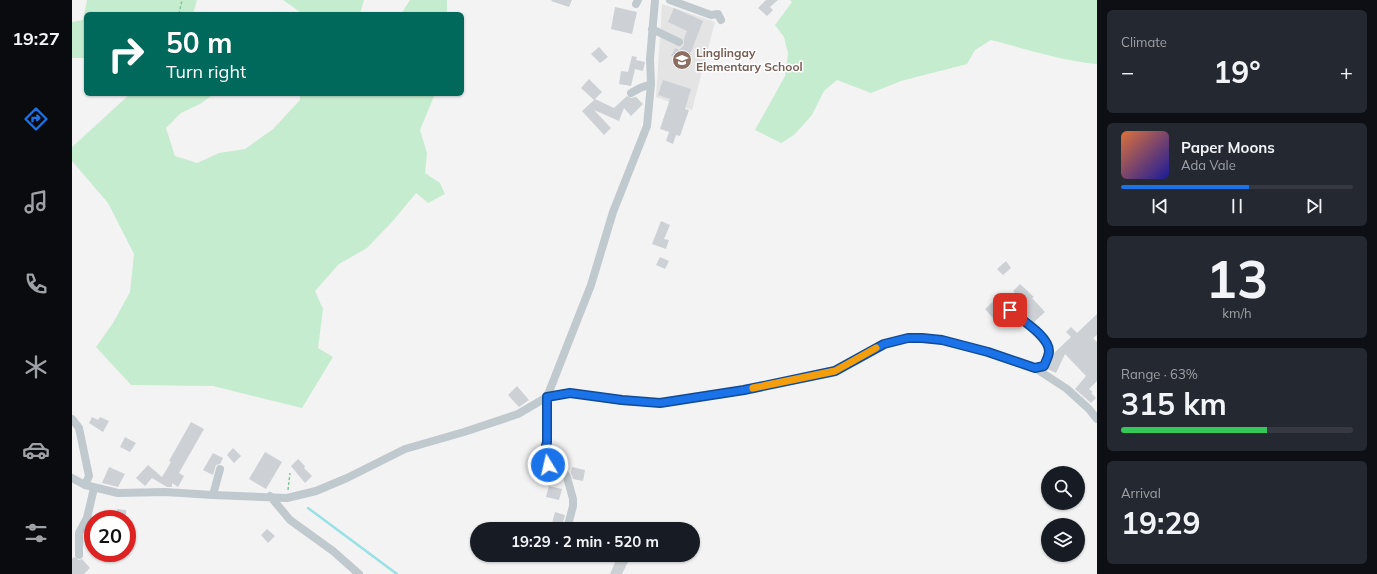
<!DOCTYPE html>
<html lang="en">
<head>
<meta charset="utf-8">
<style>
  body { margin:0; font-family:Mulish,sans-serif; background:#242831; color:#f1f3f6; height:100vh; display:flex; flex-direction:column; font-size:15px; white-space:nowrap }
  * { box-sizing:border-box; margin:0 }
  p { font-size:13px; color:#9ea1a6 }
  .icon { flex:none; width:22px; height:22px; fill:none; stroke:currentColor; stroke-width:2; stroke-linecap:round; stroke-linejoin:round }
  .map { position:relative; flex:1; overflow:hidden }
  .drawer { display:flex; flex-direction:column; gap:10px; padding:10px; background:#0d0f14; width:280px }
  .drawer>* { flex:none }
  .guide { position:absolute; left:12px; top:12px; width:380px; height:84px; border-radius:6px; box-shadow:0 1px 3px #0004; background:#00695c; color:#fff; overflow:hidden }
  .fabs { position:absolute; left:969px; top:466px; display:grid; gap:8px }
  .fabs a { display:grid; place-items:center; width:44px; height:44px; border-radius:50%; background:#171b24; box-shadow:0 1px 3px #0004; font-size:20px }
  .speed { position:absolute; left:12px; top:510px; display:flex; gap:8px; font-size:20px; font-weight:700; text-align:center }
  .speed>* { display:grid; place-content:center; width:52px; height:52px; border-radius:50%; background:#171b24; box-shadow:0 1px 3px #0004; line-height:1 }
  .speed .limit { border:6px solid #d22; background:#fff; color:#111 }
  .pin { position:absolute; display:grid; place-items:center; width:34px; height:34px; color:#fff; margin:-17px; border-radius:8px; box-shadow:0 2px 6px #0006 }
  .me { position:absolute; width:44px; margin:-22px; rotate:351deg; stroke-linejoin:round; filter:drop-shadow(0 0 3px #0008) }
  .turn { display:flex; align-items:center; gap:14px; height:84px; padding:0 16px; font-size:18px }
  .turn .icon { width:52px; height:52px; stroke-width:2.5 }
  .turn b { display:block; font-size:28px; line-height:34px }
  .big { font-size:30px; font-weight:700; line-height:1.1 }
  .drawer .tile { flex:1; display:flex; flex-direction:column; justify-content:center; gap:6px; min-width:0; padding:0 14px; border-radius:6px; background:#242831 }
  .drawer .dial { align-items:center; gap:0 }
  .dial b { font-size:52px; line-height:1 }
  .song { display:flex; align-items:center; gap:12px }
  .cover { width:48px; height:48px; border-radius:6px; background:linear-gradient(135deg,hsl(20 70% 55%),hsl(240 70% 35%)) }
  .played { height:4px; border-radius:2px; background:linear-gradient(90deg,#1a73e8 55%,#363941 55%) }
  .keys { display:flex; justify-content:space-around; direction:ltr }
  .heat { display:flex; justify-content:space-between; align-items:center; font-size:22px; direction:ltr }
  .charge { height:6px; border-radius:3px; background:linear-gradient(90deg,#34c759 63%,#363941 0) }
  .trip { position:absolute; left:398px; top:522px; width:230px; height:40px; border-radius:20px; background:#171b24; box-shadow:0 1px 3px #0004; font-weight:700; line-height:40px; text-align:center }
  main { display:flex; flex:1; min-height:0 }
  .tab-bar { display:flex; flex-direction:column; width:72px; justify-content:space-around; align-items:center; background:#090b0e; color:#9ea1a6 }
  .tab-bar .icon { width:28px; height:28px }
  .tab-bar .current { color:#1a73e8 }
  .tab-bar b { font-size:18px; color:#f1f3f6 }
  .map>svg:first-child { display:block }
  .education { fill:#e5e4e4 }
  .green { fill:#c6eccf }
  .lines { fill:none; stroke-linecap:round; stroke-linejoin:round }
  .stream { stroke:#98e2e5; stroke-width:2.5 }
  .building { fill:#cdd0d4 }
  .path { stroke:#81c899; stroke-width:1.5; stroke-dasharray:3 2; stroke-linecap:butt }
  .minor { stroke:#c0c9cd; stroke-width:8 }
  .route-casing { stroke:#114b97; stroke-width:10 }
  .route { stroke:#1a73e8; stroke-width:7 }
  .slow { stroke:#f59e0b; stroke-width:7 }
  .labels { text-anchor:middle; stroke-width:3; stroke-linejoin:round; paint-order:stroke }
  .education-label { font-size:12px; font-weight:bold; fill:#785e54; stroke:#fff; text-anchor:start }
</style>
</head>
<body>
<main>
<nav class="tab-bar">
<b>19:27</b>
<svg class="icon current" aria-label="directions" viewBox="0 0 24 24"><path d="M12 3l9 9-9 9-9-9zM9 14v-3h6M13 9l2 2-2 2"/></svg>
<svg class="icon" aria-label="music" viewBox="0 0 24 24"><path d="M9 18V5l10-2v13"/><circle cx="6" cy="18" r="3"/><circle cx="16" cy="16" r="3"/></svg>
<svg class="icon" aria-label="phone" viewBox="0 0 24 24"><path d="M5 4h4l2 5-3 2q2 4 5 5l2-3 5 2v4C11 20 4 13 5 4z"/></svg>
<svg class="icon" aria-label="climate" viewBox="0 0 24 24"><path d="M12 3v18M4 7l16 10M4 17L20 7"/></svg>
<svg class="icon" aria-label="car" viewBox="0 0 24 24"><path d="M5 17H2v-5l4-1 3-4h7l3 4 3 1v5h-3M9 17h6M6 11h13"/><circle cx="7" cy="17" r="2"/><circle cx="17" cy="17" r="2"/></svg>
<svg class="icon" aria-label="filters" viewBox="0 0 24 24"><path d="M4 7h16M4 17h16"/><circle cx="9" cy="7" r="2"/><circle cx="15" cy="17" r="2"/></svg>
</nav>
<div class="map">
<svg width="1025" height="574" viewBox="0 0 1025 574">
  <rect width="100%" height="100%" fill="#f4f3f3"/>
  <path class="education" d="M590,4L643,22L620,110L584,97Z"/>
  <path class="green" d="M15,0H125L121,14H14V58H0V22L11,20Z
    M211,0H292L288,14H228V12Z
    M338,0H375V14H329Z
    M718,0H1025V64C989,61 954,49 919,40L903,50L895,64L829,81L799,93L765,80L752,91L740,115L722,135L709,143L683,130L713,76L716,53L712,37L703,25L720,2Z
    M58,94H142L128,104L109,113L94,128L103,156L125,163L147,153L173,149L201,129L228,100V94H363L348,130L355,153L353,173L368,183L373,194L356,203L344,193L320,222L295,248L267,264L243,291L251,309L246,348L261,357L230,408L141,386L59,385L24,347L41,323L58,292L62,254L36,203L0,161V147Z"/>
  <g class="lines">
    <path class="stream" d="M236,508L325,574"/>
  </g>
  <path class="building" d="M480,0H500L497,7L479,1Z
    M694,0H706L698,7L701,10L695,16L686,8Z
    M543,7L565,12L560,34L539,29Z
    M602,8L631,21L619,52H617L613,62L599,56L603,48L607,50L612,45V39L615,31L596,22Z
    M527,47L536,57L528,63L519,54Z
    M560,56L565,57L564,60L573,62L571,71L563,69L559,86L547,84L549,71L556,72Z
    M517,79L530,92L523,99L542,108L555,96L559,98L564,97L571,104L559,116L552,108L547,121L522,110L539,128L532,135L510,111L522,100L509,88Z
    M591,80L619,89L613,109L617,110L608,136L604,135L601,144L594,141L597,132L588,129L598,99L586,95Z
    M589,221L598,225L592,239L597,240L594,249L580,244Z
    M588,257L597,261L593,269L584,265Z
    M934,261L939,268L931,275L925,269Z
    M948,284L962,297L960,298L973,312L962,322L950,312L951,311L939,299L944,294L941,291Z
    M925,298L931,310L922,319L913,309Z
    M1025,314V335L1021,338L1025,342V381L1017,389L1021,392L1019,393L1024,398L1019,403L1003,389L1014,376L993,354L984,373L975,369L982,353L999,337L994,332L999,327L1005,333Z
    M445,386L457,400L447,407L436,395Z
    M20,417L26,420L28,417L37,421L31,432L17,423Z
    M119,422L132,429L107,473L112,476L106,487L100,483V487H95L80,478L73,486L64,478L76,465L90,477L99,462L97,461Z
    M53,437L64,443L58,452L48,447Z
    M161,448L169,456L162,463L155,455Z
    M193,452L210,462L194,489L177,479Z
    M141,453L151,458L148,464L144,465L141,475L131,470Z
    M226,459L233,466L232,468L240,476L233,483L219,466Z
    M37,467L53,474L46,487L30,483Z
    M500,467L513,470L511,481L501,479L499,473Z
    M477,486L490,489L487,500L474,497Z
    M45,509L54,510V519H45Z
    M483,512L493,515L490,526L480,523Z
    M21,518V537L16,542L12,539V534Z
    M195,529L203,536L196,543L189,535Z
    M546,555H552L558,558L550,574H538Z
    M2,557L7,560L10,559L18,568L12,574H0V559Z"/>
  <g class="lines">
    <path class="path" d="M107,14L110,0
      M216,490L218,473"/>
    <path class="minor" d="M598,0L639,15L646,14L649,20
      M564,4L566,0
      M580,29L607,42
      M559,93L568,88L579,84
      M930,298L938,310L965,331L976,345L977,352L971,366L963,368
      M0,419L7,428L17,476L13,485
      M475,442C472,450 474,456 476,465
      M0,478L13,485L46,493L93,492L141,495L215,498L244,491L275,478L333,449L392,432L446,414L475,397L519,285L541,212L575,126L579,84L578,59L583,0
      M141,495L148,469
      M198,496L218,520L261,551L287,574
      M495,529L501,506V499L495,477L479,452L475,442V397L498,393L550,401L588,403L672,390L763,371L812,344L835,338H850L870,340L916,352L963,368L995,389L1017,409L1025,419
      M7,555V533L15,518L22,488"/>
  </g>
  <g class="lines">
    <g class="route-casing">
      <path id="route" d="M476,465C474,456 472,450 475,442V397L498,393L550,400L588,403L672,390L763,371L812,344L836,338H850L870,340L916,352L963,368L972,366C974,361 977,356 977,351C977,336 948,319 938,310"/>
    </g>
    <use href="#route" class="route"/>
    <path class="slow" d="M681,388L763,371L804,348"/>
  </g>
  <defs>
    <g id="school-disc" transform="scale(1)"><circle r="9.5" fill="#8d6e63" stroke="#fff"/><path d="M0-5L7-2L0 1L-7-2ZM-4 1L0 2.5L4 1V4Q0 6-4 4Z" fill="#fff"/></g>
  </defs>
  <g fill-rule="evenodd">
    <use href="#school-disc" x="610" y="60"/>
  </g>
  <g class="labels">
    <g class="education-label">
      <text x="624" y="57">Linglingay<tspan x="624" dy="14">Elementary School</tspan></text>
    </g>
  </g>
</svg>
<div class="fabs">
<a><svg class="icon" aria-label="search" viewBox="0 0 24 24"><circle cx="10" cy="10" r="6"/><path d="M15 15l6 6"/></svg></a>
<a><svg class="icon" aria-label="layers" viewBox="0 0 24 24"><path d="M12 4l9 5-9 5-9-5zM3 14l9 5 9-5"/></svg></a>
</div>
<div class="speed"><div class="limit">20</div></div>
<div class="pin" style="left:938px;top:310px;background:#d93025"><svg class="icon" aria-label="arrive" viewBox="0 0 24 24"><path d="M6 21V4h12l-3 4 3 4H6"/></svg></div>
<svg class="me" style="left:476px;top:465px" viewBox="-20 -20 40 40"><circle r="17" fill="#1a73e8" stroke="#fff" stroke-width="3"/><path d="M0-11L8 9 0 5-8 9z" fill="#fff"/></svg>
<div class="trip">19:29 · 2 min · 520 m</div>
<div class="guide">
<div class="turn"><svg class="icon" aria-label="right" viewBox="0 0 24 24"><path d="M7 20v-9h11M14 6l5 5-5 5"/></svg><div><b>50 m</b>Turn right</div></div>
</div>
</div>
<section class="drawer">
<div class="tile"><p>Climate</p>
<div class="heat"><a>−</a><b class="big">19°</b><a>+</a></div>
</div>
<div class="tile">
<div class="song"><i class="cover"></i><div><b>Paper Moons</b><p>Ada Vale</p></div></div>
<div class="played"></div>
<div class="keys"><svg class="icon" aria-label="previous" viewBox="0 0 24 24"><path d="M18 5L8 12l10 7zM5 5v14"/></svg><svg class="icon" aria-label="pause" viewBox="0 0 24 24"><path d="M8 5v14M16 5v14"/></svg><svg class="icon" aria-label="next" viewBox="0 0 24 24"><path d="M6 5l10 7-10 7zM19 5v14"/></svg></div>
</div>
<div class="tile dial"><b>13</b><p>km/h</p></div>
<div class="tile"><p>Range · 63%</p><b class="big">315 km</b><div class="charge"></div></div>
<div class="tile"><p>Arrival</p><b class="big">19:29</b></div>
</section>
</main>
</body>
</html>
